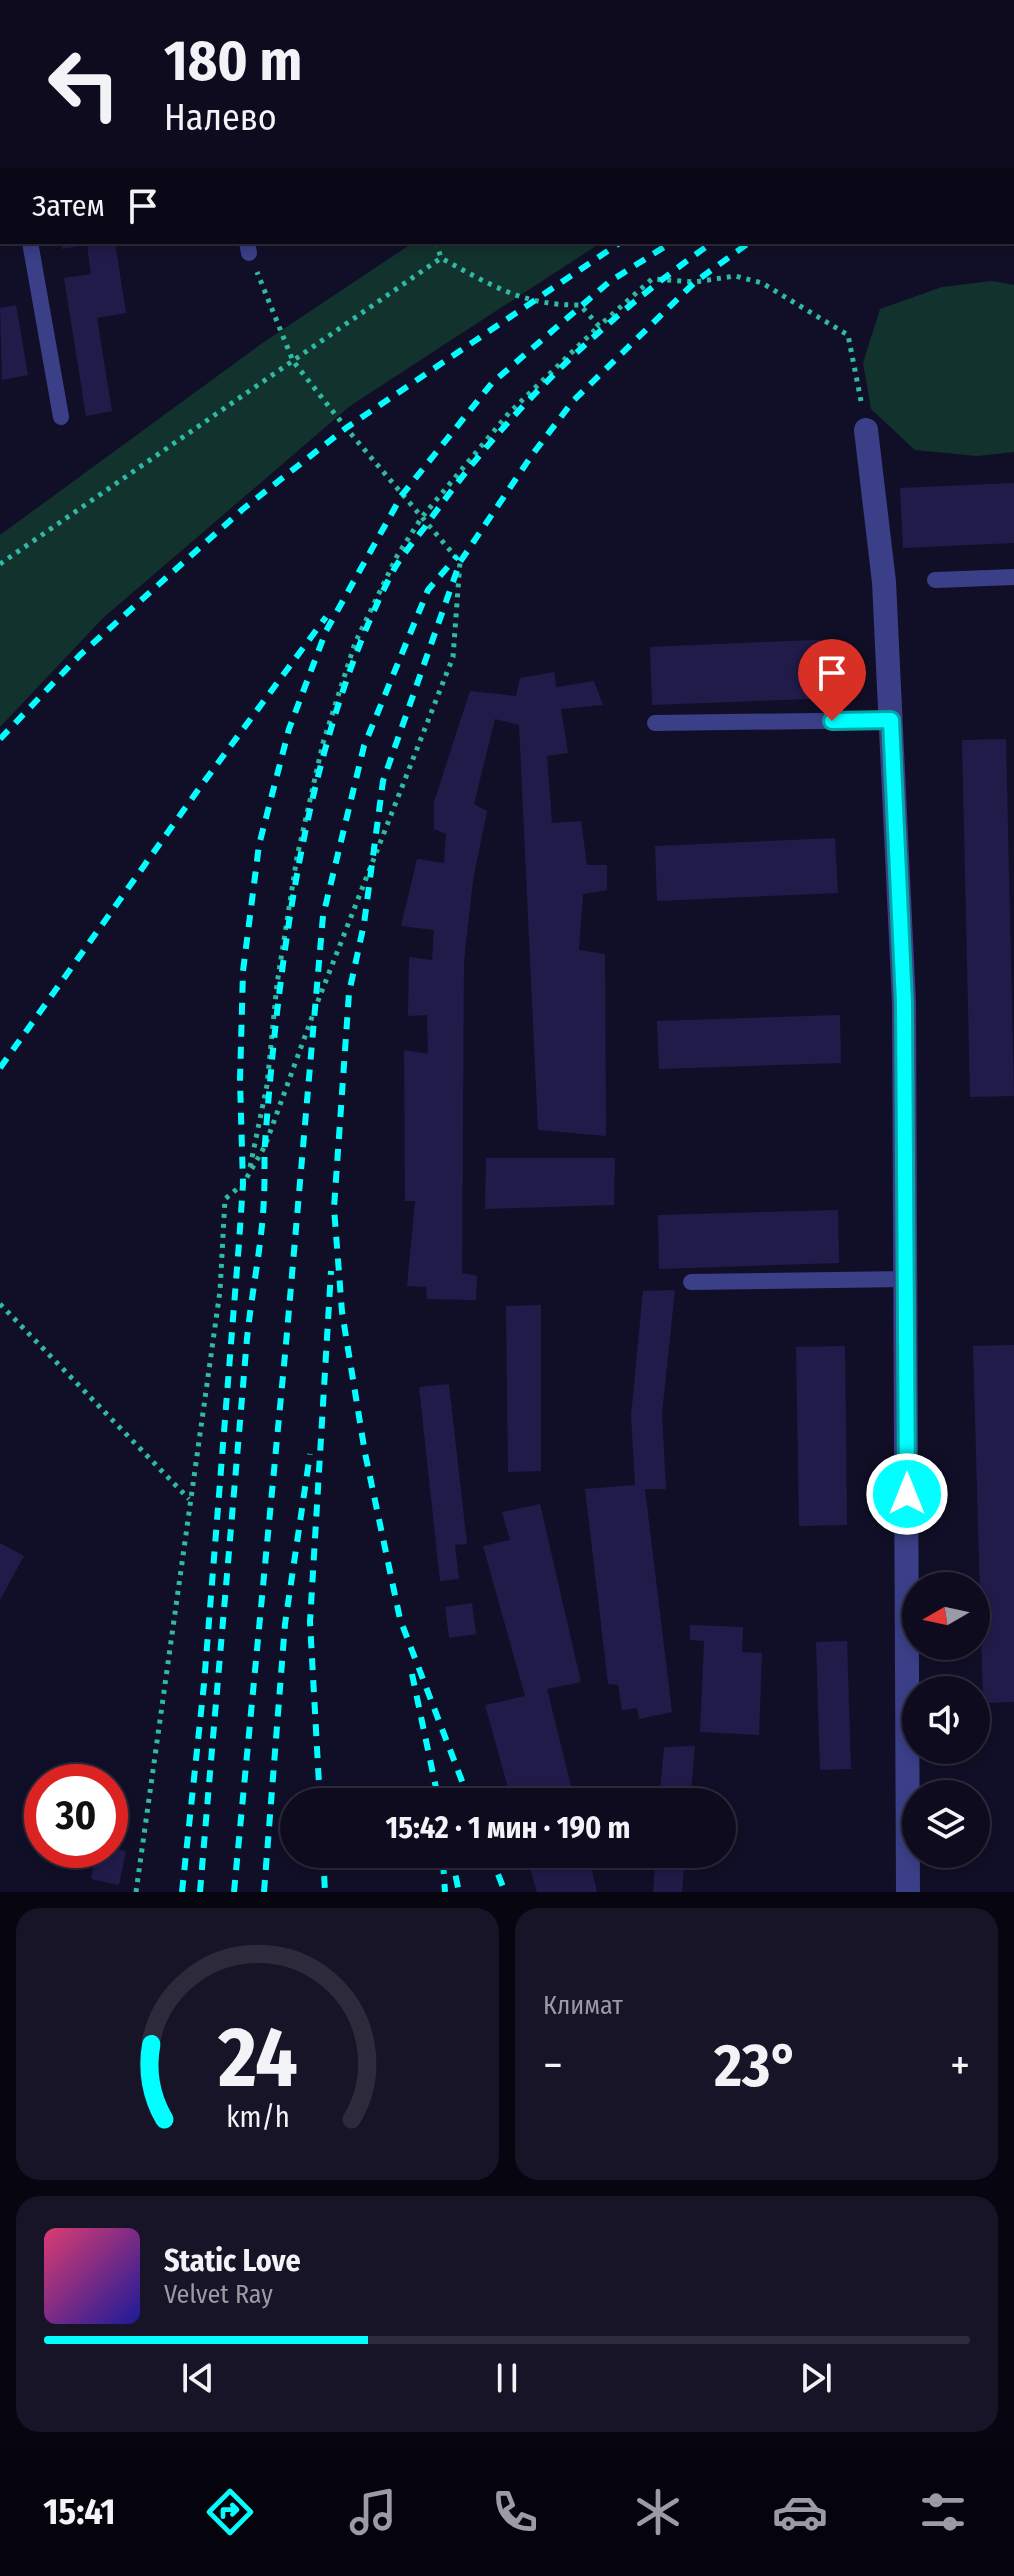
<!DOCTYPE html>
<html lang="ru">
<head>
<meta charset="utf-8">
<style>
  body { margin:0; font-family:"Fira Sans Condensed",sans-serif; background:#161426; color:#f1f3f6; height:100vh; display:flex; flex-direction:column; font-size:30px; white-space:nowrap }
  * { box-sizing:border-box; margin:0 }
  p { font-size:26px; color:#9a9ba4 }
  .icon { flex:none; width:44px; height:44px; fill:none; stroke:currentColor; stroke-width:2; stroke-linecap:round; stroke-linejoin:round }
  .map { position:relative; height:1892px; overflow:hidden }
  .panel { display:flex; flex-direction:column; gap:16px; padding:16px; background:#070610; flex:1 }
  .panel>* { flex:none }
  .hud { position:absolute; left:0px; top:0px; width:1014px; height:244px; box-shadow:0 4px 12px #0003,0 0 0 2px #2d2b3b; background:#0d0b1d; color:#f1f3f6; overflow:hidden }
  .needle { width:52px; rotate:261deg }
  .tools { position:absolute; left:902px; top:1572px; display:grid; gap:16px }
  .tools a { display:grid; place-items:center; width:88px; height:88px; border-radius:50%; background:#0d0b1d; box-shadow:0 4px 12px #0003,0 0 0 2px #2d2b3b; font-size:40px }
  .speed { position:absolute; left:24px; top:1764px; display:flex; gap:16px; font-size:40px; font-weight:700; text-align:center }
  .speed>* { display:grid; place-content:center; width:104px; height:104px; border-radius:50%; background:#0d0b1d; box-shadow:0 4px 12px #0003,0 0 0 2px #2d2b3b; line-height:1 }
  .speed .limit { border:12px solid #d22; background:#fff; color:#111 }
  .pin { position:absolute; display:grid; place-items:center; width:68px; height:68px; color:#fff; margin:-82px -34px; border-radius:50% 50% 50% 0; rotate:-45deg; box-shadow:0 0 8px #0007 }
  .pin .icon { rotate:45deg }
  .me { position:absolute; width:88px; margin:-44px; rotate:0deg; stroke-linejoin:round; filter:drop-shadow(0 0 6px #0008) }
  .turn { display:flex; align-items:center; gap:28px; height:168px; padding:0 32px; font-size:36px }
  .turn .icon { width:104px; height:104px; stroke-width:2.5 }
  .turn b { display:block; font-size:56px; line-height:68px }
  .then { display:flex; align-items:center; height:76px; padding:0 32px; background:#0003; gap:16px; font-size:30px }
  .big { font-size:60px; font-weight:700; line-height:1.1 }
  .panel .tile { flex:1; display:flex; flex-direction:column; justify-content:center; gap:12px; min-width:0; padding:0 28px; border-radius:24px; background:#161426 }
  .panel .dial { align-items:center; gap:0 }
  .dial svg { height:208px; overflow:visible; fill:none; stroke:#2d2b3b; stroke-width:7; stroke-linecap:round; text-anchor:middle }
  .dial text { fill:#f1f3f6; stroke:none }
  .song { display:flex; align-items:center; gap:24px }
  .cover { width:96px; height:96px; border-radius:12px; background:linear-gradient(135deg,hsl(340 70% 55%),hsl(240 70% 35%)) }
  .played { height:8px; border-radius:4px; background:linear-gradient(90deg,#02ffff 35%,#2d2b3b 35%) }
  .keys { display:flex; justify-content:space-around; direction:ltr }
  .heat { display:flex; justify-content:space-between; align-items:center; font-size:44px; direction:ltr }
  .panel .tiles { flex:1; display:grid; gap:16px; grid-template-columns:1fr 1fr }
  .tile:last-child { grid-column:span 2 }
  .trip { position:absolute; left:280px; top:1788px; width:456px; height:80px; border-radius:40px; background:#0d0b1d; box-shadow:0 4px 12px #0003,0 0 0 2px #2d2b3b; font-weight:700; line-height:80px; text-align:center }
  .tabs { display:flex; height:128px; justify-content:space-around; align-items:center; background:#05040c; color:#9a9ba4 }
  .tabs .icon { width:56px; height:56px }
  .tabs .on { color:#02ffff }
  .tabs b { font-size:36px; color:#f1f3f6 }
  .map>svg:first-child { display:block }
  .green { fill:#12322d }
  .building { fill:#201b49 }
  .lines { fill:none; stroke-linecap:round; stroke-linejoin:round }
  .path { stroke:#2fbaa4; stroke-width:5; stroke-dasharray:4 6; stroke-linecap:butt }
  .lane { stroke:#3a3f87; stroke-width:16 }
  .street { stroke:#3a3f87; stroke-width:24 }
  .rail { stroke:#02ffff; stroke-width:6; stroke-dasharray:12 10; stroke-linecap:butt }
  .route-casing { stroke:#01a6a6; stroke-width:20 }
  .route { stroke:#02ffff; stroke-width:14 }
</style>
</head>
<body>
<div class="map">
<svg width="1014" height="1892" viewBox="0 0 1014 1892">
  <rect width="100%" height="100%" fill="#110f27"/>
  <path class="green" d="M266,0H1014V27L1012,28V2H256Z
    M414,242H602L350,406L103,618L0,727V535L261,344Z
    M992,281L1014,285V452L977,456L915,450L871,409L863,363L880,309L942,287Z"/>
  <path class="building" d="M61,242H115L126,313L97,318L112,411L86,416L64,278L91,274L87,245L62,249Z
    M16,305L28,375L2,380L0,308Z
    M1014,483V543L903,548L900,488Z
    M834,639L837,698L652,705L650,647Z
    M554,672L556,687L594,681L603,705L561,709L568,753L547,756L552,823L581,821L587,865H607V890L583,894L579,950L605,954L606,1136L538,1130L519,725L495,719L474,804L487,811L473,880L464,961L462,1273L477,1276L476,1300L427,1299L426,1287L407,1286L415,1201H405L404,1050L428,1054L427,1015L408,1016L409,957L432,960L434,930L401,926L417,859L444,863L446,834L434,829V802L470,691L516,696L520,678Z
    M1006,739L1014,1096L970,1097L962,740Z
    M835,838L838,893L657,901L655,846Z
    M840,1015L841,1063L659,1069L657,1021Z
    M486,1158H615L614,1205L485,1209Z
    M838,1210L839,1263L659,1269L658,1215Z
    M675,1290L662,1414L666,1489H645L672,1712L639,1719L637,1708L622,1710L618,1685L608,1684L585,1489L635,1485L631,1416L643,1291Z
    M541,1305V1471L508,1472L506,1306Z
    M1014,1345V1702L983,1703L973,1346Z
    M845,1346L847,1525L799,1526L796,1347Z
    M449,1384L467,1544L455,1545L459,1579L440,1581L419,1387Z
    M540,1504L581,1682L547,1689L575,1802H512L485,1705L525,1696L483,1546L510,1540L502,1512Z
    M0,1543L24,1556L0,1600Z
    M472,1603L476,1634L449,1638L445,1607Z
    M690,1625L743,1627L742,1652L762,1653L759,1735L700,1732L704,1641L690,1640Z
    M847,1641L851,1769L820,1770L816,1642Z
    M695,1746L690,1802H659L664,1747Z
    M110,1848L126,1851L119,1885L91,1879L97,1850H110Z
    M526,1854H588L597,1892H537Z
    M656,1854H685L682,1892H653Z"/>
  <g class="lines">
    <path class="path" d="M436,242L441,258C489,284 523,306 580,305L599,326L652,279L695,282L735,276L762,283L848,335L862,406
      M0,564L441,258
      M250,1167L267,1085L277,984L297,857L323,743L355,643L397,556L422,517L509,413L599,326
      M0,1304L189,1499
      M136,1892L220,1291L225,1199L243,1184L265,1146L316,1006L453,657L460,562L346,428L293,361L257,272"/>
    <path class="lane" d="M0,123L2,122
      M30,242L61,417
      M247,242L249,253
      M935,580L1014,577
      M655,723L891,720
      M691,1282L906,1279"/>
    <path class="street" d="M866,430L884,582L904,1003L908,1892"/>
    <path class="rail" d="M203,2L211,0
      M1012,41L1014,40
      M0,57H2
      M1012,76H1014
      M1012,94L1014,93
      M0,739L80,655L243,509L346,428L621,242
      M0,1068L198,790L326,617
      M412,1674L439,1802
      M320,1802L310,1622L331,1271
      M470,1802L400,1619L365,1453L342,1312L334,1208L349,993L364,924L383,781L460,562L532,455L573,401L695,282L750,242
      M323,1854L325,1892
      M451,1854L459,1892
      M490,1854L505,1892
      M443,1862L445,1892
      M182,1892L204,1684L239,1243L243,1184L240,1080L243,971L259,845L289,729L326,631L402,495L492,383L609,282L672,242
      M200,1892C215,1711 231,1531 246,1350C250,1299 262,1248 264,1197C265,1179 264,1161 265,1143C279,956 306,739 393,571C402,555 414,541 425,527C503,415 602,320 713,242
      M234,1892L286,1344L323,916L364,746L428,590L457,556
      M264,1892L285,1624L310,1454"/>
  </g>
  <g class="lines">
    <g class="route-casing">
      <path id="route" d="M832,721L891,720L904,1003L907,1494"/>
    </g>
    <use href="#route" class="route"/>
  </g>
</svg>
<div class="tools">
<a><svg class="needle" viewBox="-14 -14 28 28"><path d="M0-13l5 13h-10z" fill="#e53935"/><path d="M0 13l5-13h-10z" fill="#9a9ba4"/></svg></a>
<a><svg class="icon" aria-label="sound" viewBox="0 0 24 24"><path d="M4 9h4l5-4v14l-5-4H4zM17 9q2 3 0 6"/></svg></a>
<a><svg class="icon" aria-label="layers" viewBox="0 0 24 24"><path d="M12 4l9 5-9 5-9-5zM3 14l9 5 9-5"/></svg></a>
</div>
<div class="speed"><div class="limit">30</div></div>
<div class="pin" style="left:832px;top:721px;background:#d93025"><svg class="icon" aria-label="arrive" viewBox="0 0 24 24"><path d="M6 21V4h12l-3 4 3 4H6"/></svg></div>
<svg class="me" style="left:907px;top:1494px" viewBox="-20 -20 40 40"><circle r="17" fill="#02ffff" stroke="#fff" stroke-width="3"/><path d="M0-11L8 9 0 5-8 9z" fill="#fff"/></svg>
<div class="trip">15:42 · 1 мин · 190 m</div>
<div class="hud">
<div class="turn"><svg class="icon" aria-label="left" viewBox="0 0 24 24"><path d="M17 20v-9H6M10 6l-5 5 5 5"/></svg><div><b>180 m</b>Налево</div></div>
<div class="then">Затем<svg class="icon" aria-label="arrive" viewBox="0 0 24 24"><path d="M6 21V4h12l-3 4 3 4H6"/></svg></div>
</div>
</div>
<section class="panel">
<div class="tiles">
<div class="tile dial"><svg viewBox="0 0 100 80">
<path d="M14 69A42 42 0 1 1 86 69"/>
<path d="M14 69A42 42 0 0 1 9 40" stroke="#02ffff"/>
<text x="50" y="56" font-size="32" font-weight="700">24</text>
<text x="50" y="72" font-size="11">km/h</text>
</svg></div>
<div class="tile"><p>Климат</p>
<div class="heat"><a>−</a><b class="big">23°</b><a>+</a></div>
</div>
<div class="tile">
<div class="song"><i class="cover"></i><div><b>Static Love</b><p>Velvet Ray</p></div></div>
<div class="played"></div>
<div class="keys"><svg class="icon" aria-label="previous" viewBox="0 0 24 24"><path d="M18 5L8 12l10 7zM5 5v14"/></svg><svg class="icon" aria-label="pause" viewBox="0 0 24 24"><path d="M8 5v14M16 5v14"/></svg><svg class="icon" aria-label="next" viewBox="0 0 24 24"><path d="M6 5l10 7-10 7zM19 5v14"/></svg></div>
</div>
</div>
</section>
<nav class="tabs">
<b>15:41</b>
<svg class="icon on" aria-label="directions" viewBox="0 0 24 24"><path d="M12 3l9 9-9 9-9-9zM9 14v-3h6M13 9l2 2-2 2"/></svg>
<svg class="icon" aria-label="music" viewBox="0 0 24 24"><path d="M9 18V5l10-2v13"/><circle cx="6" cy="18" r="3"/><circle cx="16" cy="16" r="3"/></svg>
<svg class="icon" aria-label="phone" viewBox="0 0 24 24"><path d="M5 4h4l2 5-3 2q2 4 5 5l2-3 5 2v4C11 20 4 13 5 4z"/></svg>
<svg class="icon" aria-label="climate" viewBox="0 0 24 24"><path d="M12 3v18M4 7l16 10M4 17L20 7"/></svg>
<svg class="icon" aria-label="car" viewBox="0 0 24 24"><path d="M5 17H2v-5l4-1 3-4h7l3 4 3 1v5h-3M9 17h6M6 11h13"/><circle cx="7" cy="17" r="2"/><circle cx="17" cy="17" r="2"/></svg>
<svg class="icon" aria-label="filters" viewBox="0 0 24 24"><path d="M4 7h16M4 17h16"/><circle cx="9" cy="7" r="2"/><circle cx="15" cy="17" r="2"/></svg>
</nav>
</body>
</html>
